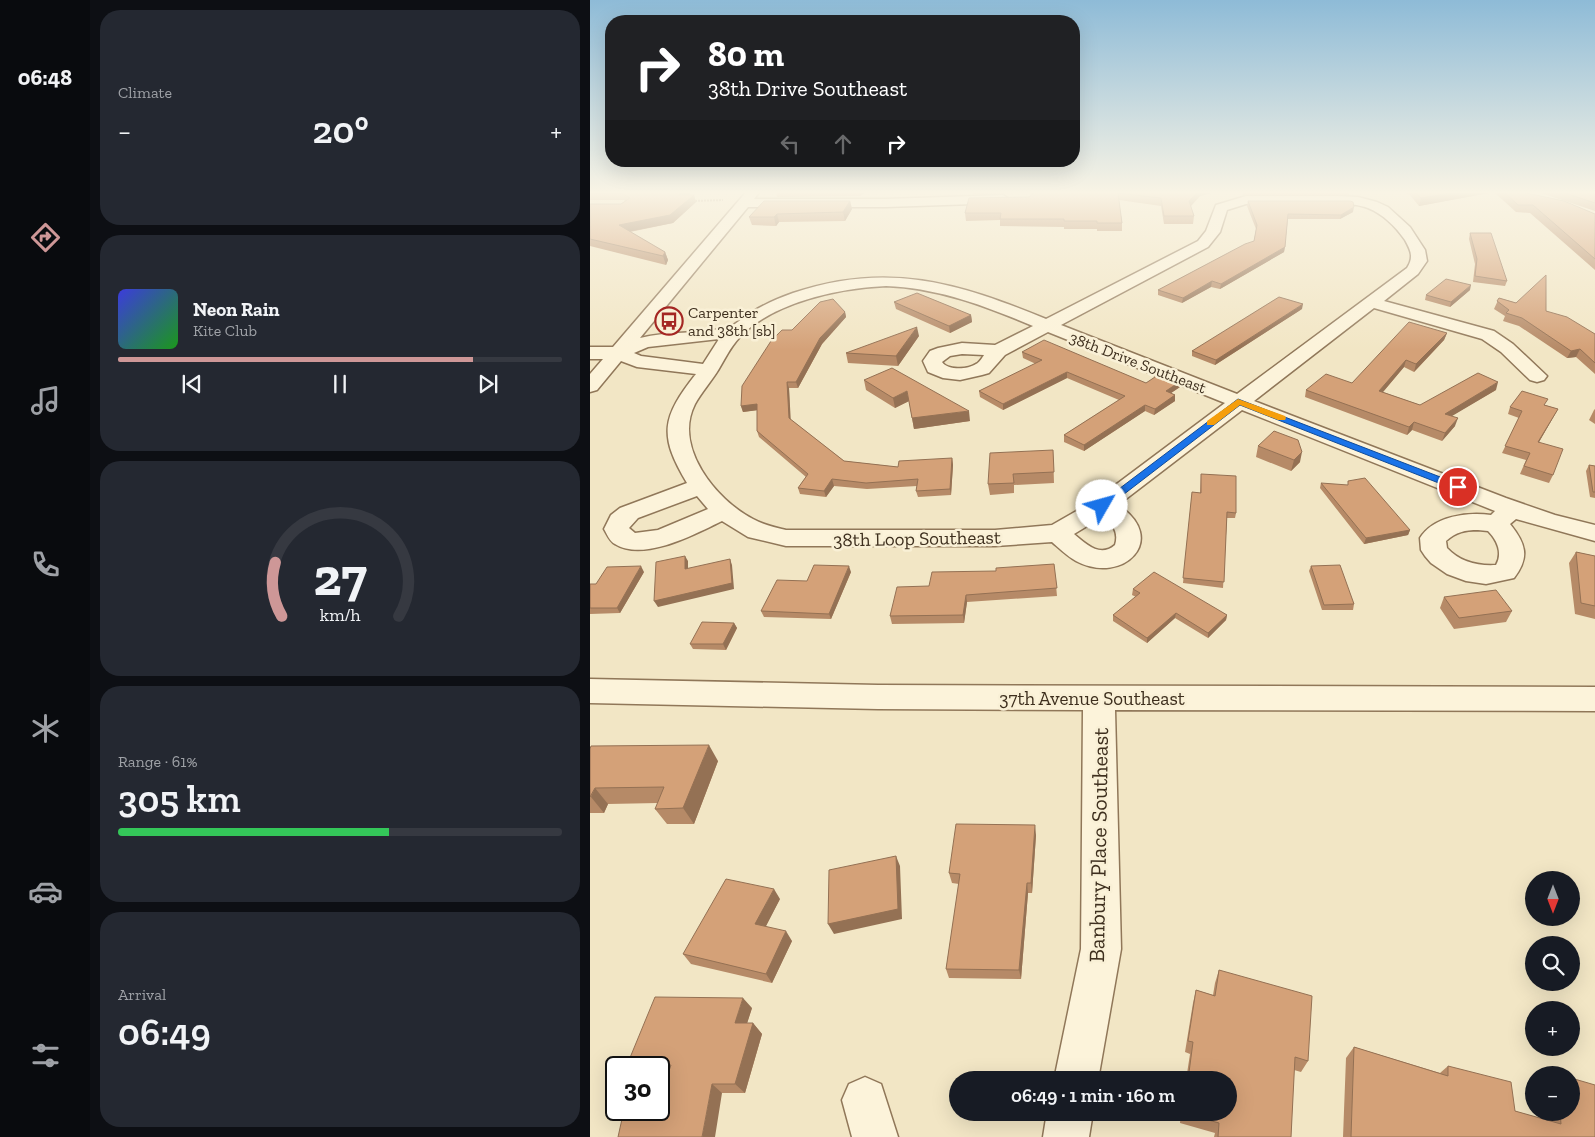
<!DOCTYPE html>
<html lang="en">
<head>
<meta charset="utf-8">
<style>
  body { margin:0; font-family:"Zilla Slab",serif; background:#242831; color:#f1f3f6; height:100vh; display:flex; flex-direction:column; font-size:19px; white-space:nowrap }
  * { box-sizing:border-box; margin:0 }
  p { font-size:16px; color:#9ea1a6 }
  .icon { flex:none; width:28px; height:28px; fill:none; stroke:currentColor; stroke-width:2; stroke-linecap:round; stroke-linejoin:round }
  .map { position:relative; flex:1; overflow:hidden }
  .sheet { display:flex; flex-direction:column; gap:10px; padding:10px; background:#0d0f14; width:500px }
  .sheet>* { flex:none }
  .top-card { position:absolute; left:15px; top:15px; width:475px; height:152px; border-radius:20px; box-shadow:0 5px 20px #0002; background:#202124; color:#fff; overflow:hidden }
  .needle { width:32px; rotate:180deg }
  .buttons { position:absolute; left:935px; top:871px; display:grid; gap:10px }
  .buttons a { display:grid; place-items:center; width:55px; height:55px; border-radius:50%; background:#171b24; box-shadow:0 5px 20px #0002; font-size:25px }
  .speed { position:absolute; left:15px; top:1056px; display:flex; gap:10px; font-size:25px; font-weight:700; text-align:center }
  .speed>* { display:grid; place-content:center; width:65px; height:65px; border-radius:50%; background:#171b24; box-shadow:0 5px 20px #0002; line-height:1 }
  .speed .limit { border:2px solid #111; border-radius:8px; background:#fff; color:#111 }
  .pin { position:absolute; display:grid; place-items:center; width:42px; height:42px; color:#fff; margin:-21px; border:2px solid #fff; border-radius:50%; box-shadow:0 1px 5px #0007 }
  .me { position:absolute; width:55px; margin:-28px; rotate:52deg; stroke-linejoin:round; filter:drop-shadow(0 0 4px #0008) }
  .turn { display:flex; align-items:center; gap:18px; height:105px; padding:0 20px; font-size:22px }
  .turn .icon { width:65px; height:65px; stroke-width:2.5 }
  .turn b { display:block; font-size:35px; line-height:42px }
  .lanes { display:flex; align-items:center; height:48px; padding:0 20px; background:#0003; justify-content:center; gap:25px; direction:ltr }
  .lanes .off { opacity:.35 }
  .big { font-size:38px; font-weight:600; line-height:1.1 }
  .sheet .card { flex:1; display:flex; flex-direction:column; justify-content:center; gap:8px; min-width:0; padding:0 18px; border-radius:20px; background:#242831 }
  .sheet .dial { align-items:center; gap:0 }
  .dial svg { height:130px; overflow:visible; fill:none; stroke:#363941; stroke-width:7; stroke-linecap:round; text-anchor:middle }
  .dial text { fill:#f1f3f6; stroke:none }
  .song { display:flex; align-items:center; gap:15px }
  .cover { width:60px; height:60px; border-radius:8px; background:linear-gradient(135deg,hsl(240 70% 55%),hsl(120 70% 35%)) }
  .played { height:5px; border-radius:2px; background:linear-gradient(90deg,#ce9797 80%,#363941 80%) }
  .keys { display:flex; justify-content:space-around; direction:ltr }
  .heat { display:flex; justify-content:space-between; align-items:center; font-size:28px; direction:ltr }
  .charge { height:8px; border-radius:4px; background:linear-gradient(90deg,#34c759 61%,#363941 0) }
  .trip { position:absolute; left:359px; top:1071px; width:288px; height:50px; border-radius:25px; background:#171b24; box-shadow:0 5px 20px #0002; font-weight:600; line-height:50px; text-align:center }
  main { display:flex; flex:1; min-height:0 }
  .tabs { display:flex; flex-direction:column; width:90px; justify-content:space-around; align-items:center; background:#090b0e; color:#9ea1a6 }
  .tabs .icon { width:35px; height:35px }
  .tabs .active { color:#ce9797 }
  .tabs b { font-size:22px; color:#f1f3f6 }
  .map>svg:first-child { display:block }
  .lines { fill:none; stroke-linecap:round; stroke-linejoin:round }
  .minor-casing { stroke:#907759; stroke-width:3 }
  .path-far1 { stroke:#907759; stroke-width:2; stroke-dasharray:2 1; stroke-linecap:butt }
  .path { stroke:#907759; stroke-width:2.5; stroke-dasharray:2.5 2; stroke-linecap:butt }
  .minor { fill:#fcf3da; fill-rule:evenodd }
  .wall { fill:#b68a67 }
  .shaded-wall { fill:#947154 }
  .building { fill:#d4a178; stroke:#947154 }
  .route { fill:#1a73e8; stroke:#114b97 }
  .slow { fill:#f59e0b }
  .labels { text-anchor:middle; stroke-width:5; stroke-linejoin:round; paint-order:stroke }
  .far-poi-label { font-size:16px; fill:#3e2f1e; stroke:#f9f0d6; text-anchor:start }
  .far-street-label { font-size:16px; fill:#3e2f1e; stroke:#f9f0d6 }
  .street-label { font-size:19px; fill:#3e2f1e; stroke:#f9f0d6 }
  .near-street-label { font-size:22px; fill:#3e2f1e; stroke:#f9f0d6 }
</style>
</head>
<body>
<main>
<nav class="tabs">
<b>06:48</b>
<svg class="icon active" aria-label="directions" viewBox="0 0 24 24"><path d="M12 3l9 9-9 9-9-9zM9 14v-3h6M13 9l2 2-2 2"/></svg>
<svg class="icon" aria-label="music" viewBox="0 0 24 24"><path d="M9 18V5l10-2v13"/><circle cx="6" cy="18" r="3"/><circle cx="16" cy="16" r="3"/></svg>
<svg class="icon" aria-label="phone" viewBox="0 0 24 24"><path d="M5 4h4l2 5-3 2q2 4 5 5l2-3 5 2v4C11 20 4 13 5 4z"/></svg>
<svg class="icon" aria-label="climate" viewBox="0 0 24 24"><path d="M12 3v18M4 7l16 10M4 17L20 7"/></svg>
<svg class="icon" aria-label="car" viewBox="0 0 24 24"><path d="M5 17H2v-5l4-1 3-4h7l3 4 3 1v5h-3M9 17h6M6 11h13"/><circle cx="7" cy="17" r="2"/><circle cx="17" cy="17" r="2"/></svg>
<svg class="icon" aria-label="filters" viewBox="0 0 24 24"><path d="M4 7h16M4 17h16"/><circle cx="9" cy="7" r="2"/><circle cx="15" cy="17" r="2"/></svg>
</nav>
<section class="sheet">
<div class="card"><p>Climate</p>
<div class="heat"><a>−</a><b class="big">20°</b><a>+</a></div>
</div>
<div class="card">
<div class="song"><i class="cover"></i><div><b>Neon Rain</b><p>Kite Club</p></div></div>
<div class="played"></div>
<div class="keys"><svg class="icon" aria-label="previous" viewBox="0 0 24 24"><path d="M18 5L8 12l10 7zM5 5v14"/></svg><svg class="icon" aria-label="pause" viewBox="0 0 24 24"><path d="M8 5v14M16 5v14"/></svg><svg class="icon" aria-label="next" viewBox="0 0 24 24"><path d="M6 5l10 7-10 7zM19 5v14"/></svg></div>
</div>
<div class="card dial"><svg viewBox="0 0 100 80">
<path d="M14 69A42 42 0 1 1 86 69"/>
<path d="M14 69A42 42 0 0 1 10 36" stroke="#ce9797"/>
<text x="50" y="56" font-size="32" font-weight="700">27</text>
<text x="50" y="72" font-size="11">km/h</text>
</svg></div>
<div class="card"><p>Range · 61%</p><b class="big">305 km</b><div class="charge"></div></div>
<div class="card"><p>Arrival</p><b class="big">06:49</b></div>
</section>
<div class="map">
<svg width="1005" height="1137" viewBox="0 0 1005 1137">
  <rect width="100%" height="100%" fill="#f2e6c5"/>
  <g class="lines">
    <g class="minor-casing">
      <path id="minor" d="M157,191H170L164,199H296L413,195L419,199L413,203L296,207H158L50,338C78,331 108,334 137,328C145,326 154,316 162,312C175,304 189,298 203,293C298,261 368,283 456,319L608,241L616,231L626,205L656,196H748L768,197L787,202L798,207L820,227L835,250L837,261L828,274L794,301L904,331L923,344L957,376L954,380L947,382L940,380L911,352L892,339L784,308L664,401L916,498L965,515L1005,525V541L926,519L920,524C936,544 940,557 924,578L896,584L876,581L857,574L841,563L835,556L831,550L830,538C844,516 877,512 901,515L905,511L652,410L528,505C580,539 533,586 486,561C477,556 470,549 462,542L405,546H196L158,537L132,521C105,534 54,562 25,544C20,542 17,534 14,529L21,515L30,508L97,483C68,435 72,417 106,374L47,367L31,361L7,390L0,392V374L13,359H0V347H23ZM656,204C679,204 702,204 725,204C742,204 762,202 778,208C793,214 806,227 815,240C821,251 824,257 817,268L647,394L471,325L618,247L630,232L637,210ZM296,286C349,288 395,306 443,326L405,345L372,343L348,348L340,351L333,361L338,372L353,378L370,380L392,375L399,373L415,355L458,332L635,403L504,501L462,525L405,530H196C184,527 174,525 163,519C126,500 83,447 105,404C111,393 120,383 127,372C134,361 140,347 150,337C183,302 250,288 296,286ZM129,339L113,364L51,356L44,353L58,347ZM372,354L394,355C392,358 389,363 386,364C377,370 357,370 352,362L360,356ZM107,496L118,509L68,530L45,533L39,528L48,518ZM512,517C523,524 529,532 525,545C510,558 496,544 484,534ZM888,530L898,531C907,540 913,553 906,565C887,566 870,562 857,548L856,541C866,532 875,530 888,530Z
        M0,679L288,685L1005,687V711L525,710L531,949L508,1080H464L491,949L493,710L288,709L0,703Z
        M275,1077L291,1084L308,1137H262L252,1100L259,1084Z
        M457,1112H503L499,1137H453Z"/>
    </g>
    <path class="path-far1" d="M102,201L133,200"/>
    <path class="path" d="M83,321L91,310"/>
    <use href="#minor" class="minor"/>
  </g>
  <path class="wall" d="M0,191H103L99,195H104L106,202L83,223L40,232L75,252L78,260L76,265L0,246V204H31L35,201L34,200H0Z
    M186,191H302L274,193L270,196L187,197Z
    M383,191H629L610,196L601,206L604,216L603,224H574L571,206L529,200L532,223V231H507V229H474V227L410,226V220L376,221L375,213L439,197L442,195L439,193L383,194Z
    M651,191H760L759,195H653Z
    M806,191H927L1005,214V270L940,213L926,212L904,192L829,206L820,195L812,192Z
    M937,191H1005V211L948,192Z
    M260,201L262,209L255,221L189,222L186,226L162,225L159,217Z
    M658,201L763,212L750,219H698L694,252L630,289L621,287L592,303L568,295V290L664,241L666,229L657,206Z
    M880,233L917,281L915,286L883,282L885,264L879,239Z
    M880,290L860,307L835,300L836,295Z
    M909,298L956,311L1005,334V374L986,357L977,358L929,326L913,321L915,316L904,309Z
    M304,302L381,315L382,322L360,333L306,309Z
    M712,309L625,365L602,356V351Z
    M255,312L256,317L232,344L208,388H199L200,419L254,461L308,467L362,458L363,465L361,495L328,497L326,491L327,486L277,489L244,486L236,497L210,494L208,488L216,477L169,437L167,431V410L153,412L151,406Z
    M857,333L854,340L824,372L814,367L793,392L830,405L906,390L861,416L865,426L852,441L822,430L817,435L715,397L716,390L762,383Z
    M329,336L308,366L258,363L256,353Z
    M432,352L556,383L591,381L590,387L581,393L585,395V401L564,415L555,411L494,451L474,442V435L529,400L477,378L413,410L390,397L389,391L446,364L433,358Z
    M274,380L380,421L324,429L319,401L305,408L276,390Z
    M955,405L968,409L949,442L963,475L959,483L930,474L936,460L912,453L929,418L918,414L920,407Z
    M1005,409V424L999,420L1004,410Z
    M668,446L710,462L701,471L666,457Z
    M463,450L464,483L424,485V493L400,495L398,484Z
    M999,465L1005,466V498L1000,497L996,471Z
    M611,474L646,513L645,518H637L633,588L593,583L602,492L610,493Z
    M731,483L820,530L818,535L774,544L730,488Z
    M986,552L1005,556V619L985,614L979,563Z
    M464,564L467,596L377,602L374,623L302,624L300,616L339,586L406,571Z
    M721,566L764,604L763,610H732L719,571Z
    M54,572L30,613L0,614V584H6Z
    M261,572L241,619L174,617L171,611L217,581Z
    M543,589L637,615L636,620L618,638L585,618L557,643L523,621V615L546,597L542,595Z
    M854,597L922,611L916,622L864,629L850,608Z
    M144,623L147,628L136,650L103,649L100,644Z
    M0,749L128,761L104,824H77L65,809L68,803L18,804L14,813H0Z
    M446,835L442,893H438L431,979L359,978L356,969L369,884L362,883L359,873Z
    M190,899L175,927L202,941L182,983L101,964L93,954Z
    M629,970L718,1061L711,1072L704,1070L701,1137H624L625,1133L590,1123L591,1112H638V1080H596L600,1054L595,1052L603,1003L606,990L623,995L625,983Z
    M162,1008L157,1023H163L172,1034L155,1093H132L69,1110L78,1074H69V1068H41L37,1065Z
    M764,1047L850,1073L858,1066L925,1111L955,1120V1112H981L1005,1137H753L756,1058Z"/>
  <path class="shaded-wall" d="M93,191H103L91,202L89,195Z
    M269,191H274V193L270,196Z
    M609,191H629L610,196L599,208V201Z
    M873,191H905L904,192L829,206L831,198Z
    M104,195L106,202L83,223L32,233L29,225Z
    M260,201L262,209L255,221L253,212Z
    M764,207L763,212L750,219L751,215Z
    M187,214L189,222L186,226L184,217Z
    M695,247L694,252L630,289L631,284Z
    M75,252L78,260L76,265L73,256Z
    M622,281L621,287L592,303L593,298Z
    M881,285L880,290L860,307L861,302Z
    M713,304L712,309L625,365L626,360Z
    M255,312L256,317L232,344L208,388L206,382L230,338Z
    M381,315L382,322L360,333L359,326Z
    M327,327L329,336L308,366L306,356Z
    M857,333L854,340L824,372L826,364Z
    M990,349L986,357L977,358L981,351Z
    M816,360L814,367L787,399L789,391Z
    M477,372V378L413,410V404Z
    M591,381L590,387L575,397L576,391Z
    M197,382L199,388L201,424L199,418Z
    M908,382L906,390L852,422L855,414Z
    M317,391L319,401L305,408L303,398Z
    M585,395V401L564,415L565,409Z
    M167,404L169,410L153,412L151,406Z
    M555,405V411L494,451V445Z
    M968,409L964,416L945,449L948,442Z
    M379,411L380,421L324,429L322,418Z
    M868,418L865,426L852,441L855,433Z
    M824,422L822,430L817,435L819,427Z
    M712,452L710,462L701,471L704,460Z
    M362,458L363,465L361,495L360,489Z
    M242,479L244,486L236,497L234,491Z
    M820,530L818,535L774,544L776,538Z
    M95,556L98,561V575L95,569Z
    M140,559L142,565L144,589L68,607L64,601Z
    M51,566L54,572L30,613L27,608Z
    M259,566L261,572L241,619L239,614Z
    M376,595L377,602L374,623L373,615Z
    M586,613L585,618L557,643V638Z
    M637,615L636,620L618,638V633Z
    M144,623L147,628L136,650L133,644Z
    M119,745L128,761L104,824L93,808Z
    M5,788L18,804L14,813L1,797Z
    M445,825L446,835L442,893L441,883Z
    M306,856L310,866L312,919L244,934L238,924Z
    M437,883L438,893L431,979L429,970Z
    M184,889L190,899L172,934L165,924Z
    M196,931L202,941L182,983L176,974Z
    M153,998L162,1008L154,1033L145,1023Z
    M163,1023L172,1034L155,1093L145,1084Z
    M122,1084L132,1093L125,1137H112Z"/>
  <path class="building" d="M0,191H93L89,195H104L80,215L29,225L75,252L73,256L0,239V204H31L40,198L31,193H0Z
    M446,191H609L599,201L604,216H574L571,198L528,193L532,223H507V221H474V219H410L411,213H375L379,198L439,197Z
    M824,191H873L831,198Z
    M913,191H927L974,201L1005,214V259L943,205H928Z
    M969,191H1005V203Z
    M174,201H260L253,212L187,214L184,217H159Z
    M658,201H760L763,202L764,207L751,215L698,214L695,247L631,284L622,281L593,298L568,290L655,244L664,241L667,225Z
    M880,233H901L917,281L885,276L887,259Z
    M956,275V311L977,317L1005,334V363L990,349L981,351L932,318L916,313L919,310L907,301L909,298L926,303Z
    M856,279L881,285L861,302L836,295Z
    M327,293L381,315L359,326L304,302Z
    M689,297L713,304L626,360L602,351Z
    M243,299L255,312L230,338L206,382H197L199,418L254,461L308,467L309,461L362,458L360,489L326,491L328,479L276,483L242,479L234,491L208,488L218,474L167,431V404L151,406L152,386L181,341L192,330H202L230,302Z
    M819,322L857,333L826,364L816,360L789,391L830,405L888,373L908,382L855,414L868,418L855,433L824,422L819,427L716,390L736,374L762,383Z
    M327,327L306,356L256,353Z
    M454,340L556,383L571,373L591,381L576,391L585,395L565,409L555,405L494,445L474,435L535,396L477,372L413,404L389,391L452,360L432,352Z
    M302,368L379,411L322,418L317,391L303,398L274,380Z
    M932,391L958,399L954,405L968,409L948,442L973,449L963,475L934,466L940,453L915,446L932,411L920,407Z
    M684,431L708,440L712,452L704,460L668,446Z
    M463,450L464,472L423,474L424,483L398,484L400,453Z
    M999,465L1005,466V492H1003Z
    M611,474L646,476V513L637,512L634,582L593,578L602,492L611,493Z
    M775,478L820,530L776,538L731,483L758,485V481Z
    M986,552L1005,556V606L991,603Z
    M95,556V569L140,559L142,583L64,601L66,562Z
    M464,564L467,588L376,595L373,615L300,616L307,587L339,586L342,572L406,571V568Z
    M224,565L259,566L239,614L171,611L187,580L217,581Z
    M750,565L764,604L734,605L721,566Z
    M51,566L27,608H0V584H6L17,567Z
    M564,572L637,615L618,633L586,613L557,638L523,615L550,593L543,589Z
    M906,590L922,611L869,618L854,597Z
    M112,622L144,623L133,644H100Z
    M119,745L93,808L65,809L74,787L5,788L0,797V749L1,746Z
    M366,824L445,825L441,883H437L429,970L356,969L370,874L359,873Z
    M306,856L308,909L238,924L239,870Z
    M136,879L184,889L165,924L196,931L176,974L93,954Z
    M629,970L722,996L718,1061L705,1057L701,1137H628L629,1123L593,1113L638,1112V1080H598L603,1042L598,1041L606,990L625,996Z
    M65,997L153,998L145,1023H163L145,1084H122L112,1137H28L34,1110H69V1101L81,1065H37Z
    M764,1047L858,1076V1066L921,1082L925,1111L971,1124L970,1112H981V1078L1005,1085V1137H761Z
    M966,1073L973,1075H966Z"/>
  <linearGradient id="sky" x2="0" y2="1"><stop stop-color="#8ebbd7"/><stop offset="0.55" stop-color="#f9f4e5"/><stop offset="1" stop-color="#f9f4e5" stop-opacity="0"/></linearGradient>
  <rect width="1005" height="350" fill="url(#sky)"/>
  <path class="route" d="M648,399L871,485L873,487L871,489H864L650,405L516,508H509L507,506L509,504Z"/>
  <path class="slow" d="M648,399L695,416L696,418L695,420H688L650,405L624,425H617V421Z"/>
  <defs>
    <g id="bus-ring" transform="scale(1.4375)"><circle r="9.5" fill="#f9f0d6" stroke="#a42623" stroke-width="1.5"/><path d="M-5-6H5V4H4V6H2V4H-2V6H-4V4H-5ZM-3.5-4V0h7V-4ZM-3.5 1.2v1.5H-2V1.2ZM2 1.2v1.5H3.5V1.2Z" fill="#a42623"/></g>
  </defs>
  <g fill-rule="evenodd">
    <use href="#bus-ring" x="79" y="321"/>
  </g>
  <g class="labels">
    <g class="far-poi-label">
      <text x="98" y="318">Carpenter<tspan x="98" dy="18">and 38th [sb]</tspan></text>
    </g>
    <g class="far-street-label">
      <text transform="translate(548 362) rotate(21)" y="6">38th Drive Southeast</text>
    </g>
    <g class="street-label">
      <text transform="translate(327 538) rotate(-1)" y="7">38th Loop Southeast</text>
      <text x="502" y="705">37th Avenue Southeast</text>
    </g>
    <g class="near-street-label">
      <text transform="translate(508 845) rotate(-89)" y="8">Banbury Place Southeast</text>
    </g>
  </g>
</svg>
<div class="buttons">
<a><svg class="needle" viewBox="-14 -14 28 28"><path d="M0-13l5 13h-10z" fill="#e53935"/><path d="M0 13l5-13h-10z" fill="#9ea1a6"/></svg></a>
<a><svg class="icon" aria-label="search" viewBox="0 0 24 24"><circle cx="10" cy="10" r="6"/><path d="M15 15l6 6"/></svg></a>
<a>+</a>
<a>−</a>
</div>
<div class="speed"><div class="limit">30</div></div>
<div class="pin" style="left:868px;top:487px;background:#d93025"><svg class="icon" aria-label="arrive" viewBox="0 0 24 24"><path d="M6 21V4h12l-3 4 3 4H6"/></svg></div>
<svg class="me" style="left:512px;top:506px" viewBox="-20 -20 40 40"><circle r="19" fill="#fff"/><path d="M0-13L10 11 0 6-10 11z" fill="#1a73e8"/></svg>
<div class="trip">06:49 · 1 min · 160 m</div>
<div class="top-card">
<div class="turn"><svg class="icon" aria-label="right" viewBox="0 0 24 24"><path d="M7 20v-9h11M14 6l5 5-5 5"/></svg><div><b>80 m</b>38th Drive Southeast</div></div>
<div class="lanes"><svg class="icon off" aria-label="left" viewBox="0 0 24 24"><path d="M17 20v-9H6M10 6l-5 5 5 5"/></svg><svg class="icon off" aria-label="ahead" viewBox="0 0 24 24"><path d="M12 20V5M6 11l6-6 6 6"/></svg><svg class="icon" aria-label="right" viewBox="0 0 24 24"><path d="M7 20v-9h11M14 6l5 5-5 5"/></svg></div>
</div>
</div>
</main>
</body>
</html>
